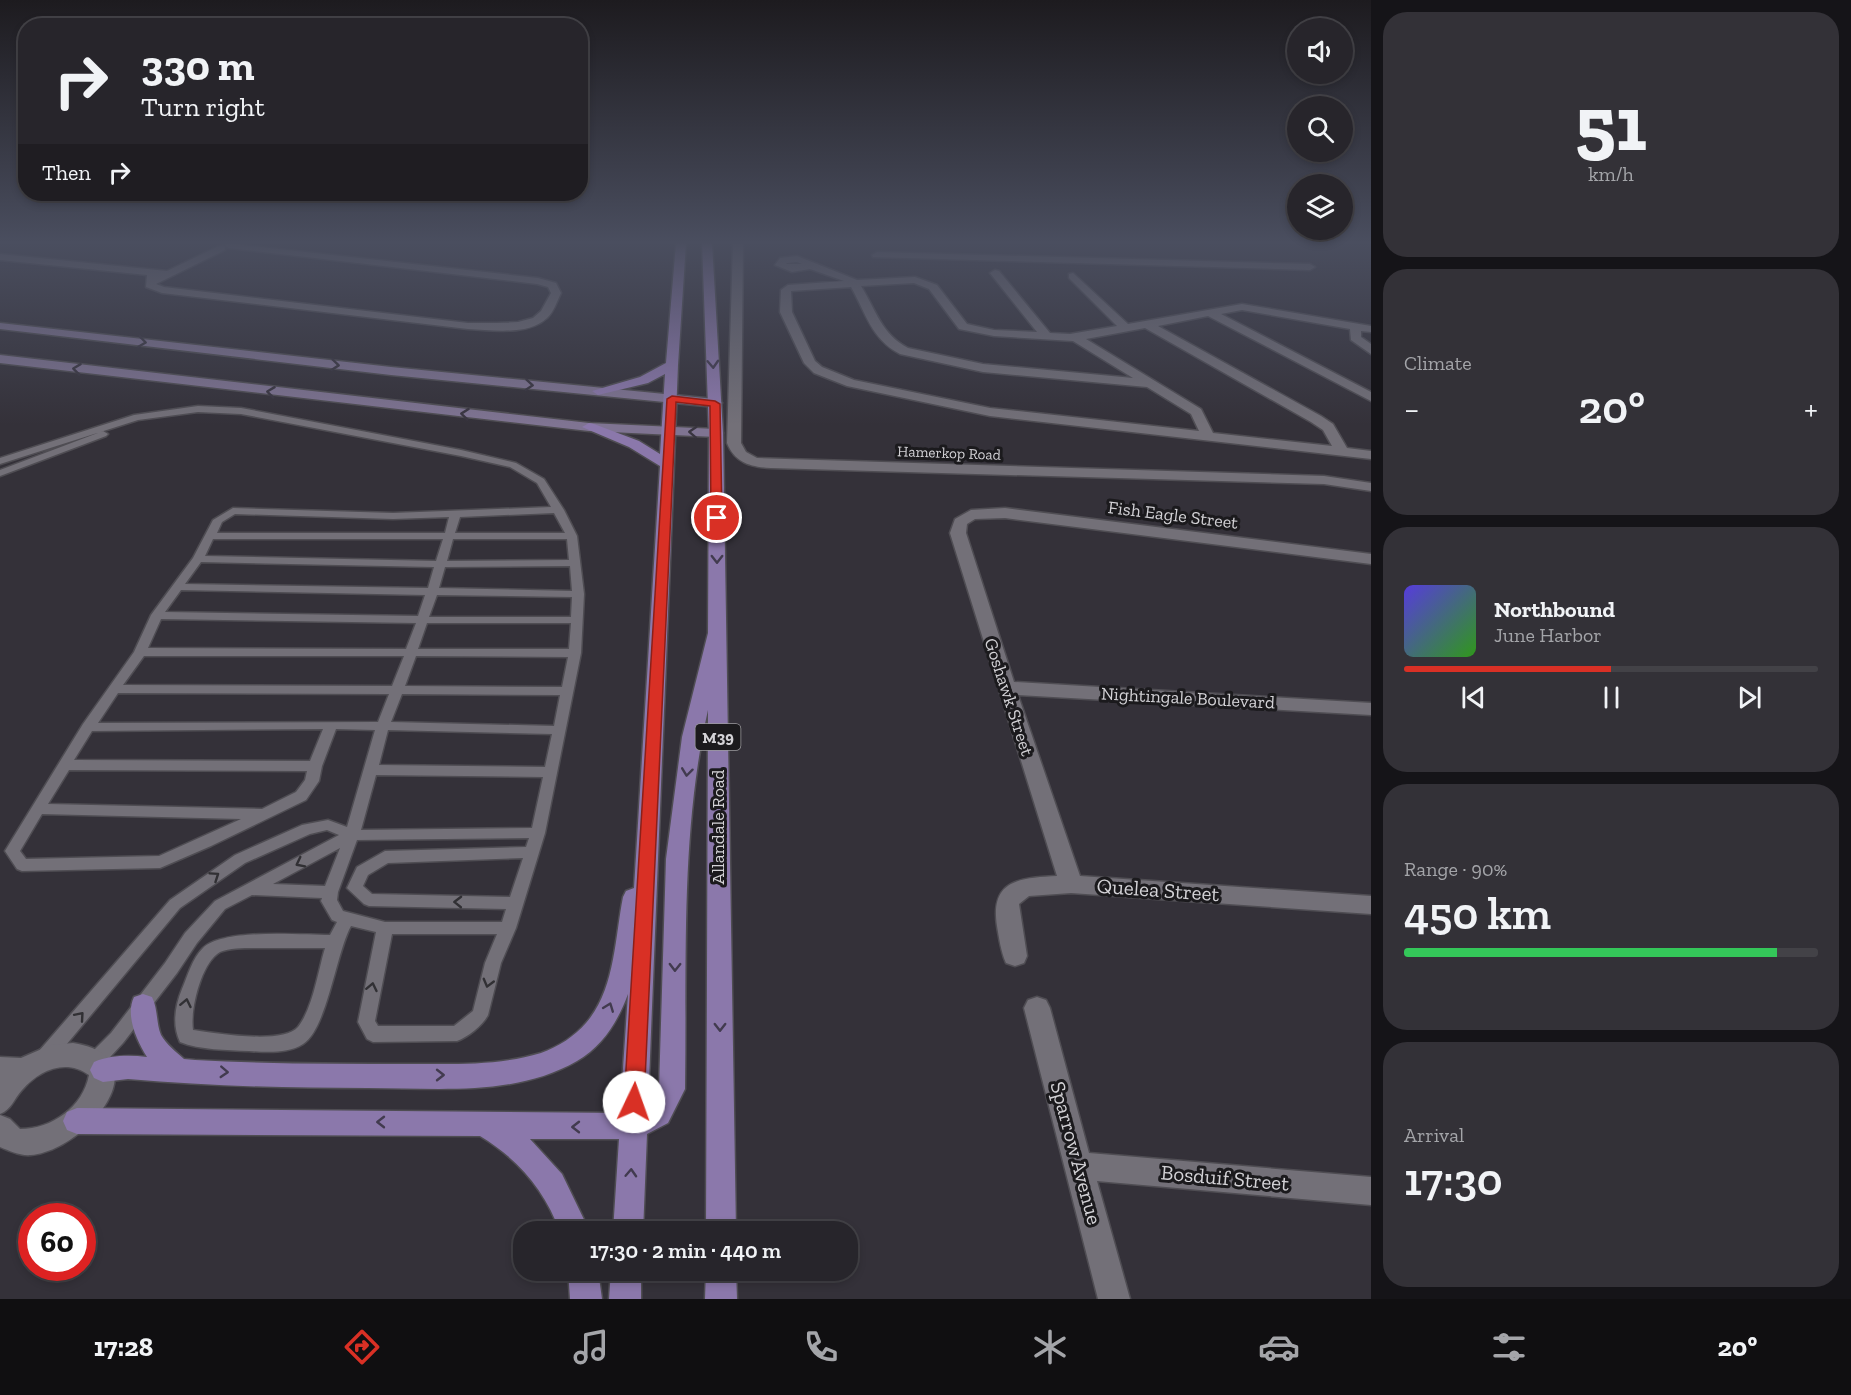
<!DOCTYPE html>
<html lang="en">
<head>
<meta charset="utf-8">
<style>
  body { margin:0; font-family:"Zilla Slab",serif; background:#333137; color:#f1f3f6; height:100vh; display:flex; flex-direction:column; font-size:22px; white-space:nowrap }
  * { box-sizing:border-box; margin:0 }
  p { font-size:20px; color:#a4a5a9 }
  .icon { flex:none; width:33px; height:33px; fill:none; stroke:currentColor; stroke-width:2; stroke-linecap:round; stroke-linejoin:round }
  .map { position:relative; flex:1; overflow:hidden }
  .side { display:flex; flex-direction:column; gap:12px; padding:12px; background:#151418; width:480px }
  .side>* { flex:none }
  .guide { position:absolute; left:18px; top:18px; width:570px; height:183px; border-radius:24px; box-shadow:0 3px 9px #0003,0 0 0 2px #434247; background:#27252b; color:#f1f3f6; overflow:hidden }
  .fabs { position:absolute; left:1287px; top:18px; display:grid; gap:12px }
  .fabs a { display:grid; place-items:center; width:66px; height:66px; border-radius:50%; background:#27252b; box-shadow:0 3px 9px #0003,0 0 0 2px #434247; font-size:30px }
  .speed { position:absolute; left:18px; top:1203px; display:flex; gap:12px; font-size:30px; font-weight:700; text-align:center }
  .speed>* { display:grid; place-content:center; width:78px; height:78px; border-radius:50%; background:#27252b; box-shadow:0 3px 9px #0003,0 0 0 2px #434247; line-height:1 }
  .speed .limit { border:9px solid #d22; background:#fff; color:#111 }
  .pin { position:absolute; display:grid; place-items:center; width:51px; height:51px; color:#fff; margin:-26px; border:3px solid #fff; border-radius:50%; box-shadow:0 2px 6px #0007 }
  .me { position:absolute; width:66px; margin:-33px; rotate:3deg; stroke-linejoin:round; filter:drop-shadow(0 0 4px #0008) }
  .turn { display:flex; align-items:center; gap:21px; height:126px; padding:0 24px; font-size:27px }
  .turn .icon { width:78px; height:78px; stroke-width:2.5 }
  .turn b { display:block; font-size:42px; line-height:51px }
  .then { display:flex; align-items:center; height:57px; padding:0 24px; background:#0003; gap:12px; font-size:22px }
  .big { font-size:45px; font-weight:600; line-height:1.1 }
  .side .card { flex:1; display:flex; flex-direction:column; justify-content:center; gap:9px; min-width:0; padding:0 21px; border-radius:24px; background:#333137 }
  .side .dial { align-items:center; gap:0 }
  .dial b { font-size:78px; line-height:1 }
  .song { display:flex; align-items:center; gap:18px }
  .cover { width:72px; height:72px; border-radius:9px; background:linear-gradient(135deg,hsl(250 70% 55%),hsl(110 70% 35%)) }
  .played { height:6px; border-radius:3px; background:linear-gradient(90deg,#d93025 50%,#434247 50%) }
  .keys { display:flex; justify-content:space-around; direction:ltr }
  .heat { display:flex; justify-content:space-between; align-items:center; font-size:33px; direction:ltr }
  .charge { height:9px; border-radius:4px; background:linear-gradient(90deg,#34c759 90%,#434247 0) }
  .trip { position:absolute; left:513px; top:1221px; width:345px; height:60px; border-radius:24px; background:#27252b; box-shadow:0 3px 9px #0003,0 0 0 2px #434247; font-weight:600; line-height:60px; text-align:center }
  .tabs { display:flex; height:96px; justify-content:space-around; align-items:center; background:#100f11; color:#a4a5a9 }
  .tabs .icon { width:42px; height:42px }
  .tabs .selected { color:#d93025 }
  .tabs b { font-size:27px; color:#f1f3f6 }
  main { display:flex; flex:1; min-height:0 }
  .map>svg:first-child { display:block }
  .lines { fill:none; stroke-linecap:round; stroke-linejoin:round }
  .lane-casing { stroke:#4f4d53; stroke-width:3 }
  .street-casing { stroke:#4f4d53; stroke-width:3 }
  .secondary-casing { stroke:#4f4d53; stroke-width:3 }
  .primary-casing { stroke:#4f4d53; stroke-width:3 }
  .lane { fill:#737078; fill-rule:evenodd }
  .street { fill:#737078; fill-rule:evenodd }
  .secondary { fill:#7f7492; fill-rule:evenodd }
  .primary { fill:#8b78ab; fill-rule:evenodd }
  .oneway { stroke:#393540 }
  .oneway2 { stroke:#423b4f }
  .oneway3 { stroke:#313034 }
  .route { fill:#d93025; stroke:#8d1f18; stroke-width:1.5 }
  .labels { text-anchor:middle; stroke-width:6; stroke-linejoin:round; paint-order:stroke }
  .far-street-label { font-size:15px; fill:#d3d2d6; stroke:#1b1a1d }
  .shield { fill:#1b1a1d; stroke:#9c9b9e; stroke-width:1.5 }
  .shield-label { font-size:16px; font-weight:bold; fill:#d3d2d6 }
  .street-label { font-size:18px; fill:#d3d2d6; stroke:#1b1a1d }
  .near-street-label { font-size:21px; fill:#d3d2d6; stroke:#1b1a1d }
</style>
</head>
<body>
<main>
<div class="map">
<svg width="1371" height="1299" viewBox="0 0 1371 1299">
  <rect width="100%" height="100%" fill="#343139"/>
  <g class="lines">
    <g class="lane-casing">
      <path id="lane" d="M198,406L241,408L461,450L516,463L544,479L564,510L577,536L584,594L581,653L545,833L516,928L501,963L488,1015C483,1025 468,1037 457,1041L373,1042L367,1039L358,1022L376,932L351,926C336,953 327,1029 303,1044C288,1054 265,1052 249,1051C227,1050 200,1050 180,1042C172,1025 175,1006 182,989C188,975 192,959 203,948C223,928 301,935 330,935L337,922L332,920L321,901L322,898L252,895L225,909L197,943L177,973L123,1043L99,1069L93,1071L87,1069L84,1063L87,1057L111,1033L165,963L185,933L215,901L339,835L327,830L310,834L245,863L180,908L51,1063L45,1065L39,1063L36,1057L39,1051L170,900L235,855L302,825L328,820L347,827L375,730L336,729L322,766L319,781L306,800L211,846L160,868L22,871L17,869L5,851L83,724L134,652L151,615L193,558L213,520L233,508L393,513L551,507L537,483L510,467L461,456L241,414L198,412L138,420L0,464V458L134,415ZM554,513L565,533H455L460,517ZM235,514L393,519L449,517L445,533H217L222,522ZM213,539H443L436,561L205,556ZM453,539H567L569,560L447,561ZM201,562L434,567L428,588L185,584ZM570,566L572,591L439,588L445,567ZM181,590L425,595L418,616L165,612ZM437,595L572,597L571,617H429ZM161,619L416,623L406,649L148,648ZM427,623H571L569,649H418ZM144,656H404L392,686L123,685ZM416,656L568,657L562,687L405,686ZM118,693L389,694L378,722L98,723ZM402,694L560,695L554,726L391,722ZM323,729L310,761L74,760L92,731ZM388,730L552,734L545,767L379,765ZM69,770L307,771L305,780L296,792L262,809L48,804ZM376,775L543,777L532,828L361,830ZM42,814L241,819L159,856L26,859L20,851ZM529,838L526,847L385,851L357,867L347,888L364,904L369,906L506,909L502,922H385L343,911L337,900L338,892L357,840ZM340,848L325,886L273,884ZM523,858L510,897L372,894L363,886L368,875L388,863ZM392,934H497L485,963L473,1011L454,1026H378L375,1021ZM253,948H325C318,971 313,1008 298,1027C283,1045 215,1033 193,1030C190,1010 201,963 220,952C229,948 243,948 253,948Z
        M103,431L108,434L106,436L0,476V470Z"/>
    </g>
    <g class="street-casing">
      <path id="street" d="M225,243L538,278L556,283L561,293C557,301 554,312 547,318C528,336 492,330 468,329L162,293L146,287L147,275L0,260V254L167,271L221,245L225,246V250L156,284L164,287L468,323H497L518,322L533,318L541,311L551,293L548,287L537,284L229,248L226,247Z
        M733,243H743L741,443L746,452L757,458L1324,476L1371,483V491L1324,484L771,468C751,467 735,463 727,443Z
        M877,252L1310,264L1315,267L1310,270L873,257L872,255Z
        M797,256L857,280L915,277L937,285L967,324L994,330L1037,332L990,273L995,270L999,271L1050,333L1070,334L1117,326L1069,278V274L1073,273L1128,324L1242,304L1371,326V332L1361,331V337L1371,344V354L1351,340L1350,329L1242,310L1221,314L1371,392V401L1208,316L1158,326L1321,416L1333,424L1347,448L1371,451V459L990,416L847,386L814,373L804,363L780,312L781,290L788,285L844,281L810,269L792,272L775,265L780,258ZM797,262L802,264H786L787,263ZM914,283L929,289L959,329L994,336L1073,341L1133,378L983,364L908,348C881,334 876,310 861,286ZM851,287C866,313 871,339 900,354L983,372L1147,387L1191,414L1199,431L990,408L854,380L822,367L815,361L792,312L791,291ZM1145,328L1311,422L1323,430L1332,446L1213,433L1201,409L1086,339Z
        M1005,508L1371,554V564L1005,518L975,519L967,524L966,533L1014,682L1371,703V715L1018,695L1080,876L1371,896V914L1071,893L1029,896L1019,904L1027,956L1024,963L1015,966L1006,963C1001,952 999,938 997,926C990,880 1019,878 1057,876L950,533L955,519L971,510Z
        M1037,997L1046,1000L1050,1008L1089,1153L1371,1177V1205L1097,1181L1130,1299H1098L1024,1008L1028,1000Z
        M73,1043C164,1057 86,1150 31,1155C20,1156 10,1151 0,1147V1115L10,1119L20,1129C52,1129 83,1107 89,1075C66,1058 39,1070 22,1090C13,1100 12,1109 0,1114V1057L21,1058L51,1045Z"/>
    </g>
    <g class="secondary-casing">
      <path id="secondary" d="M0,323L391,367L715,399L722,403L715,407L391,375L0,329Z
        M0,355L589,423L716,429L723,433L716,437L589,431L0,363Z"/>
    </g>
    <g class="primary-casing">
      <path id="primary" d="M676,243H686L678,365L648,1106L659,1089L666,859L682,737L708,633L709,433L702,243H712L723,433L736,1232H706L708,710C680,833 687,963 685,1089L668,1123L647,1134L643,1232H613L619,1139H530L562,1174L590,1232H560C545,1190 518,1159 480,1136L77,1134L67,1130L63,1121L67,1112L77,1108L620,1113L628,994C618,1021 603,1046 577,1061C515,1097 437,1088 368,1088C288,1088 208,1086 128,1079L103,1082L94,1078L90,1070L94,1062C111,1055 129,1055 147,1057C137,1041 125,1016 134,997L143,994L152,997C158,1009 156,1023 161,1035C166,1044 176,1052 184,1059L195,1060C267,1064 338,1064 410,1064C454,1064 498,1066 541,1053C558,1047 575,1036 586,1023C615,990 615,937 623,897L626,891L634,888L660,466L629,447L582,427L589,423L594,424L639,441L660,454L665,374L648,383L598,395L592,391L640,377L666,363Z
        M568,1270H598L602,1299H570Z
        M611,1270H641V1299H609Z
        M706,1270H736L737,1299H705Z"/>
    </g>
    <use href="#lane" class="lane"/>
    <use href="#street" class="street"/>
    <use href="#secondary" class="secondary"/>
    <use href="#primary" class="primary"/>
  </g>
  <defs><path id="oneway-chevron" d="M-2-3.5L2.5 0L-2 3.5" fill="none" stroke-width="1.6" stroke-linecap="round" stroke-linejoin="round" transform="scale(1.5)"/></defs>
  <g class="oneway">
    <use href="#oneway-chevron" transform="translate(142 342) rotate(8)"/>
    <use href="#oneway-chevron" transform="translate(335 365) rotate(6)"/>
    <use href="#oneway-chevron" transform="translate(77 369) rotate(-173)"/>
    <use href="#oneway-chevron" transform="translate(529 385) rotate(5)"/>
    <use href="#oneway-chevron" transform="translate(271 392) rotate(-173)"/>
    <use href="#oneway-chevron" transform="translate(465 414) rotate(-174)"/>
    <use href="#oneway-chevron" transform="translate(693 432) rotate(-177)"/>
  </g>
  <g class="oneway2">
    <use href="#oneway-chevron" transform="translate(713 364) rotate(87)"/>
    <use href="#oneway-chevron" transform="translate(717 559) rotate(90)"/>
    <use href="#oneway-chevron" transform="translate(687 772) rotate(97)"/>
    <use href="#oneway-chevron" transform="translate(675 967) rotate(91)"/>
    <use href="#oneway-chevron" transform="translate(609 1007) rotate(-69)"/>
    <use href="#oneway-chevron" transform="translate(720 1027) rotate(90)"/>
    <use href="#oneway-chevron" transform="translate(224 1072) rotate(3)"/>
    <use href="#oneway-chevron" transform="translate(440 1075)"/>
    <use href="#oneway-chevron" transform="translate(381 1122) rotate(-180)"/>
    <use href="#oneway-chevron" transform="translate(576 1127) rotate(-180)"/>
    <use href="#oneway-chevron" transform="translate(631 1173) rotate(-87)"/>
  </g>
  <g class="oneway3">
    <use href="#oneway-chevron" transform="translate(300 863) rotate(153)"/>
    <use href="#oneway-chevron" transform="translate(215 876) rotate(-34)"/>
    <use href="#oneway-chevron" transform="translate(458 902) rotate(-179)"/>
    <use href="#oneway-chevron" transform="translate(488 983) rotate(105)"/>
    <use href="#oneway-chevron" transform="translate(372 987) rotate(-78)"/>
    <use href="#oneway-chevron" transform="translate(186 1003) rotate(-78)"/>
    <use href="#oneway-chevron" transform="translate(80 1016) rotate(-49)"/>
  </g>
  <linearGradient id="sky" x2="0" y2="1"><stop stop-color="#1d1b1f"/><stop offset="0.57" stop-color="#4a4e5f"/><stop offset="1" stop-color="#4a4e5f" stop-opacity="0"/></linearGradient>
  <rect width="1371" height="425" fill="url(#sky)"/>
  <path class="route" d="M672,396L715,401L720,404L722,518L717,521L711,518L710,406L676,402L644,1102L641,1109L634,1112L627,1109L624,1102L667,399Z"/>
  <g class="labels">
    <g class="far-street-label">
      <text transform="translate(949 453) rotate(2)" y="5">Hamerkop Road</text>
    </g>
    <rect class="shield" x="695.5" y="724" width="45" height="26" rx="4.5"/>
    <g class="shield-label">
      <text x="718" y="743">M39</text>
    </g>
    <g class="street-label">
      <text transform="translate(1173 515) rotate(7)" y="6">Fish Eagle Street</text>
      <text transform="translate(1009 697) rotate(72)" y="6">Goshawk Street</text>
      <text transform="translate(1188 698) rotate(3)" y="6">Nightingale Boulevard</text>
      <text transform="translate(718 827) rotate(-90)" y="6">Allandale Road</text>
    </g>
    <g class="near-street-label">
      <text transform="translate(1158 890) rotate(4)" y="7">Quelea Street</text>
      <text transform="translate(1076 1153) rotate(75)" y="7">Sparrow Avenue</text>
      <text transform="translate(1225 1178) rotate(5)" y="7">Bosduif Street</text>
    </g>
  </g>
</svg>
<div class="fabs">
<a><svg class="icon" aria-label="sound" viewBox="0 0 24 24"><path d="M4 9h4l5-4v14l-5-4H4zM17 9q2 3 0 6"/></svg></a>
<a><svg class="icon" aria-label="search" viewBox="0 0 24 24"><circle cx="10" cy="10" r="6"/><path d="M15 15l6 6"/></svg></a>
<a><svg class="icon" aria-label="layers" viewBox="0 0 24 24"><path d="M12 4l9 5-9 5-9-5zM3 14l9 5 9-5"/></svg></a>
</div>
<div class="speed"><div class="limit">60</div></div>
<div class="pin" style="left:717px;top:518px;background:#d93025"><svg class="icon" aria-label="arrive" viewBox="0 0 24 24"><path d="M6 21V4h12l-3 4 3 4H6"/></svg></div>
<svg class="me" style="left:634px;top:1102px" viewBox="-20 -20 40 40"><circle r="19" fill="#fff"/><path d="M0-13L10 11 0 6-10 11z" fill="#d93025"/></svg>
<div class="trip">17:30 · 2 min · 440 m</div>
<div class="guide">
<div class="turn"><svg class="icon" aria-label="right" viewBox="0 0 24 24"><path d="M7 20v-9h11M14 6l5 5-5 5"/></svg><div><b>330 m</b>Turn right</div></div>
<div class="then">Then<svg class="icon" aria-label="right" viewBox="0 0 24 24"><path d="M7 20v-9h11M14 6l5 5-5 5"/></svg></div>
</div>
</div>
<section class="side">
<div class="card dial"><b>51</b><p>km/h</p></div>
<div class="card"><p>Climate</p>
<div class="heat"><a>−</a><b class="big">20°</b><a>+</a></div>
</div>
<div class="card">
<div class="song"><i class="cover"></i><div><b>Northbound</b><p>June Harbor</p></div></div>
<div class="played"></div>
<div class="keys"><svg class="icon" aria-label="previous" viewBox="0 0 24 24"><path d="M18 5L8 12l10 7zM5 5v14"/></svg><svg class="icon" aria-label="pause" viewBox="0 0 24 24"><path d="M8 5v14M16 5v14"/></svg><svg class="icon" aria-label="next" viewBox="0 0 24 24"><path d="M6 5l10 7-10 7zM19 5v14"/></svg></div>
</div>
<div class="card"><p>Range · 90%</p><b class="big">450 km</b><div class="charge"></div></div>
<div class="card"><p>Arrival</p><b class="big">17:30</b></div>
</section>
</main>
<nav class="tabs">
<b>17:28</b>
<svg class="icon selected" aria-label="directions" viewBox="0 0 24 24"><path d="M12 3l9 9-9 9-9-9zM9 14v-3h6M13 9l2 2-2 2"/></svg>
<svg class="icon" aria-label="music" viewBox="0 0 24 24"><path d="M9 18V5l10-2v13"/><circle cx="6" cy="18" r="3"/><circle cx="16" cy="16" r="3"/></svg>
<svg class="icon" aria-label="phone" viewBox="0 0 24 24"><path d="M5 4h4l2 5-3 2q2 4 5 5l2-3 5 2v4C11 20 4 13 5 4z"/></svg>
<svg class="icon" aria-label="climate" viewBox="0 0 24 24"><path d="M12 3v18M4 7l16 10M4 17L20 7"/></svg>
<svg class="icon" aria-label="car" viewBox="0 0 24 24"><path d="M5 17H2v-5l4-1 3-4h7l3 4 3 1v5h-3M9 17h6M6 11h13"/><circle cx="7" cy="17" r="2"/><circle cx="17" cy="17" r="2"/></svg>
<svg class="icon" aria-label="filters" viewBox="0 0 24 24"><path d="M4 7h16M4 17h16"/><circle cx="9" cy="7" r="2"/><circle cx="15" cy="17" r="2"/></svg>
<b>20°</b>
</nav>
</body>
</html>
